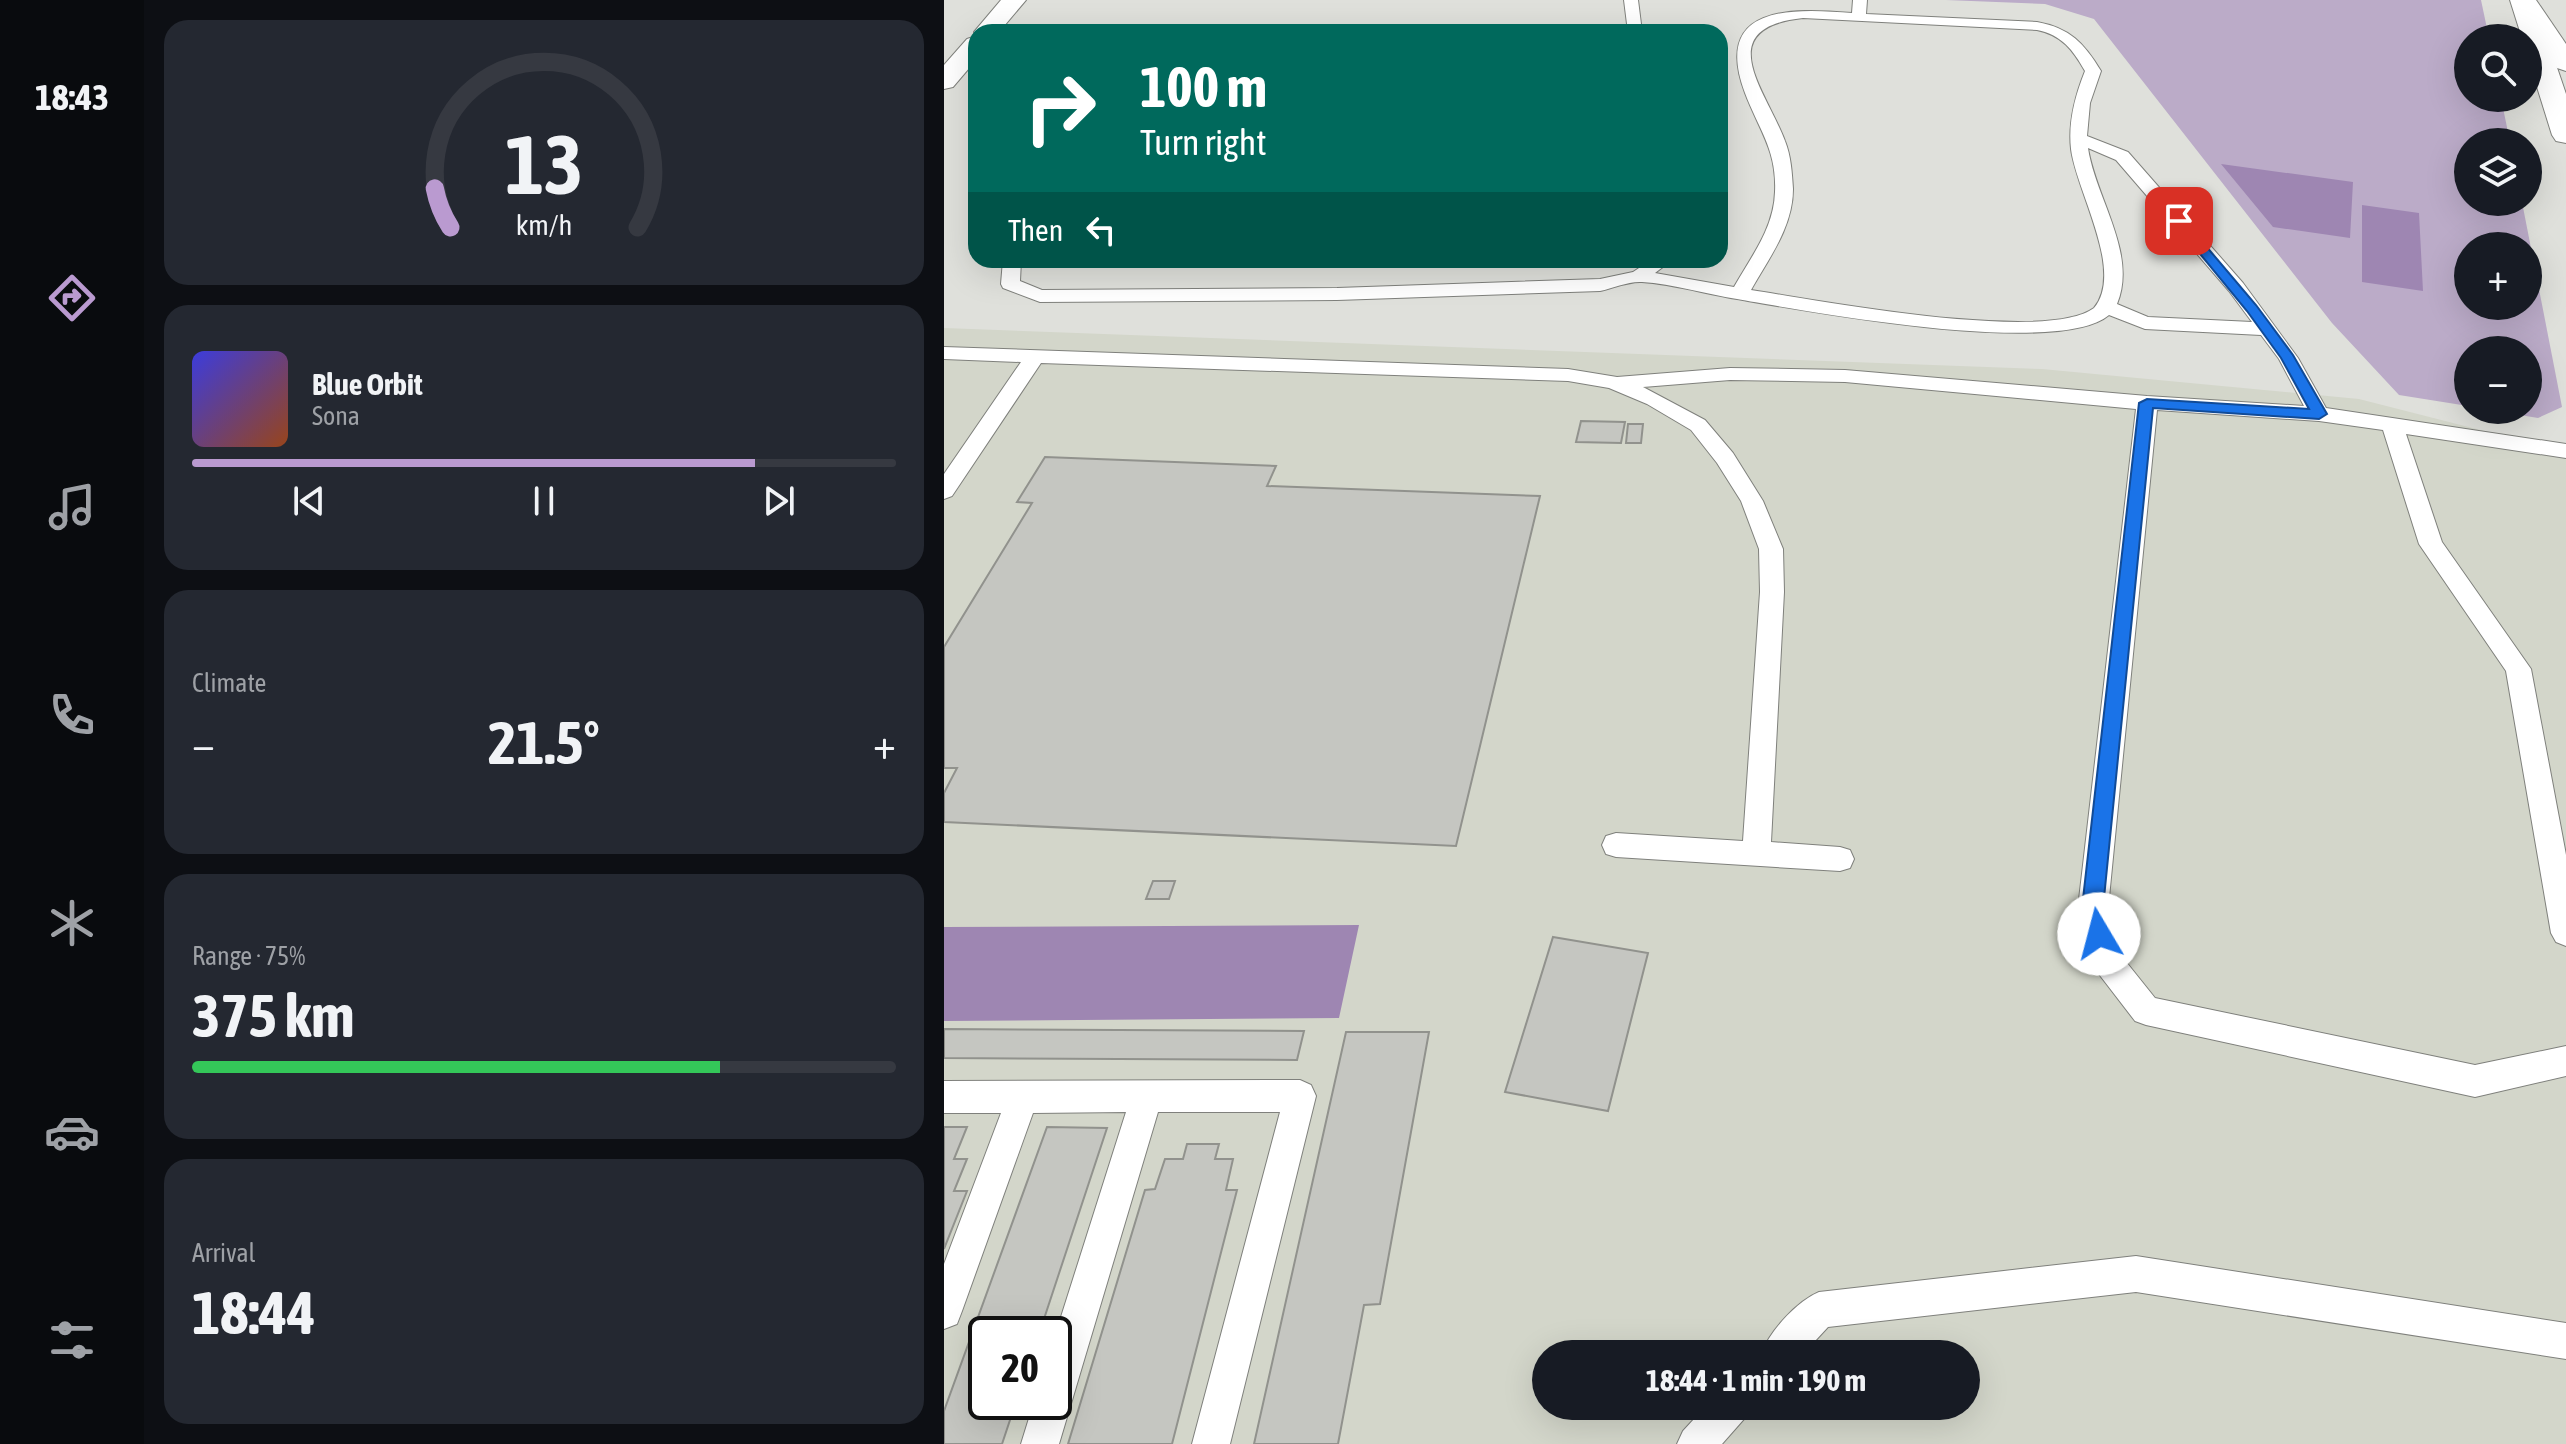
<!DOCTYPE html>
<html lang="en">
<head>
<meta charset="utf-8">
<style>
  body { margin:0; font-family:"Asap Condensed",sans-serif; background:#242831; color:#f1f3f6; height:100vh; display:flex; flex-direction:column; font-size:30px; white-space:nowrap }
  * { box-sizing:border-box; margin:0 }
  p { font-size:26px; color:#9ea1a6 }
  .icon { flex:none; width:44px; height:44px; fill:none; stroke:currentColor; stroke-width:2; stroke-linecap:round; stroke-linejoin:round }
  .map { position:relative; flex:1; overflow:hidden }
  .side { display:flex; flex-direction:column; gap:20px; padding:20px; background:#0d0f14; width:800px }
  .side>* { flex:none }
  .banner { position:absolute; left:24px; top:24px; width:760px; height:244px; border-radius:24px; box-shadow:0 8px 32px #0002; background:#00695c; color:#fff; overflow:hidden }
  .tools { position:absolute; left:1510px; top:24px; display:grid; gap:16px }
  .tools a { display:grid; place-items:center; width:88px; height:88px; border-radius:50%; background:#171b24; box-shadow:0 8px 32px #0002; font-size:40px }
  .speed { position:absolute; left:24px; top:1316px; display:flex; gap:16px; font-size:40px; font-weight:700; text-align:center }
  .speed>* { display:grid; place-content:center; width:104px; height:104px; border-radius:50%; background:#171b24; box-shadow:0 8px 32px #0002; line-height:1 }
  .speed .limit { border:4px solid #111; border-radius:12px; background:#fff; color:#111 }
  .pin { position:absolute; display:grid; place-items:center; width:68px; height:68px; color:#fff; margin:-34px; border-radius:16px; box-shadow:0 4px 12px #0006 }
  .me { position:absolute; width:88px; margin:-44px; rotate:352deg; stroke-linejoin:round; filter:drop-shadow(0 0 6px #0008) }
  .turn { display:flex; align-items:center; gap:28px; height:168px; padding:0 40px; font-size:36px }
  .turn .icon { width:104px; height:104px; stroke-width:2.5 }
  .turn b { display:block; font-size:56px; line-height:68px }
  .then { display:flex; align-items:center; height:76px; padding:0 40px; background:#0003; gap:16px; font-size:30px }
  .big { font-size:60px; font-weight:700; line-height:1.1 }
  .side .card { flex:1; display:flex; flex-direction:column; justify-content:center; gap:12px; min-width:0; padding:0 28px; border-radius:24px; background:#242831 }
  .side .dial { align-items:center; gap:0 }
  .dial svg { height:208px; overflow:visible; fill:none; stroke:#363941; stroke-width:7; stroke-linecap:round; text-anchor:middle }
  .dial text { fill:#f1f3f6; stroke:none }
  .song { display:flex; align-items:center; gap:24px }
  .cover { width:96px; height:96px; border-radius:12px; background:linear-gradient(135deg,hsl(240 70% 55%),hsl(20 70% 35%)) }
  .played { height:8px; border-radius:4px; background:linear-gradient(90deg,#ba9ad0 80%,#363941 80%) }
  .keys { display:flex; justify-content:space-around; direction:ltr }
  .heat { display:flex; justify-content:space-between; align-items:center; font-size:44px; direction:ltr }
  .charge { height:12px; border-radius:6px; background:linear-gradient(90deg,#34c759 75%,#363941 0) }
  .trip { position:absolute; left:588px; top:1340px; width:448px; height:80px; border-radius:40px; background:#171b24; box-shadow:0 8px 32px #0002; font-weight:700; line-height:80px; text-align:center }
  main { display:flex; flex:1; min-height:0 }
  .tab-bar { display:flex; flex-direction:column; width:144px; justify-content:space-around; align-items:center; background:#090b0e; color:#9ea1a6 }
  .tab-bar .icon { width:56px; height:56px }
  .tab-bar .on { color:#ba9ad0 }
  .tab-bar b { font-size:36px; color:#f1f3f6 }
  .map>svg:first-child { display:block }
  .built { fill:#d3d6ca; fill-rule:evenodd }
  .green { fill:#bbabc8; fill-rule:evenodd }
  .water { fill:#9e86b2 }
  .building { fill:#c5c6c1; stroke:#91928d; stroke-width:2 }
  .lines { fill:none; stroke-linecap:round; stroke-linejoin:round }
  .lane-casing { stroke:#7f807c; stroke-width:2 }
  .secondary-casing { stroke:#7f807c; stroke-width:2 }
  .primary-casing { stroke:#7f807c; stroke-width:2 }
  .highway-casing { stroke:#7f807c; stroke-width:2 }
  .lane { fill:#fff; fill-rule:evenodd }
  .secondary { fill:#fff; fill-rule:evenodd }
  .primary { fill:#fff; fill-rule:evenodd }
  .highway { fill:#fff; fill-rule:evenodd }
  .route { fill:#1a73e8; stroke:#114b97; stroke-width:2 }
</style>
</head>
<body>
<main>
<nav class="tab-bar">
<b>18:43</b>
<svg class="icon on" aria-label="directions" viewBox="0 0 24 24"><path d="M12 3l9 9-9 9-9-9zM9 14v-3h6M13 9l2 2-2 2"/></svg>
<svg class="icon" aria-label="music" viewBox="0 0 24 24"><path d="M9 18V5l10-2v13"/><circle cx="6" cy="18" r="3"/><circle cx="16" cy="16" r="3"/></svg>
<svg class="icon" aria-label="phone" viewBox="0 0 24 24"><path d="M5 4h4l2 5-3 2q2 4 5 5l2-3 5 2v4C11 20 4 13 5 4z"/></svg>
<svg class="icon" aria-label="climate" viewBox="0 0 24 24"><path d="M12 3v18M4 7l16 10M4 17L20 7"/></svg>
<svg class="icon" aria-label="car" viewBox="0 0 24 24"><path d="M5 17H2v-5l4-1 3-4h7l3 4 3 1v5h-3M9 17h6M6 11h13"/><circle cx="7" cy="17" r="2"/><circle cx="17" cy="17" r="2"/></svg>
<svg class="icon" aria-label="filters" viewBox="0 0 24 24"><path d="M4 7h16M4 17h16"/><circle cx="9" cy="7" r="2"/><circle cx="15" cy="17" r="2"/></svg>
</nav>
<section class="side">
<div class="card dial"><svg viewBox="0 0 100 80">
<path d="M14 69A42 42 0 1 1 86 69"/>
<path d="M14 69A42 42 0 0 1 8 54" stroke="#ba9ad0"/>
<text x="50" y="56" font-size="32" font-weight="700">13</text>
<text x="50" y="72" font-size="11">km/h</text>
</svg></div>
<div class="card">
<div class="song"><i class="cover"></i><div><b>Blue Orbit</b><p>Sona</p></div></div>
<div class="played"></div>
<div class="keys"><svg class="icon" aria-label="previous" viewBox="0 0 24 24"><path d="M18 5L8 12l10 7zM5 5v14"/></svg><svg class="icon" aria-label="pause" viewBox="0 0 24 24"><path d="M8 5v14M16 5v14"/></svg><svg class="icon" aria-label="next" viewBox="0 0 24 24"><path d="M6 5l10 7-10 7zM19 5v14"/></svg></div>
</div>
<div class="card"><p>Climate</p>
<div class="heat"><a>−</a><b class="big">21.5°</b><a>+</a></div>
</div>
<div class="card"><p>Range · 75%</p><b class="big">375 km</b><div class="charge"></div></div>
<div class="card"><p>Arrival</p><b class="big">18:44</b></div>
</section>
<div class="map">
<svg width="1622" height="1444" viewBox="0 0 1622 1444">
  <rect width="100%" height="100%" fill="#dfe0db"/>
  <path class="built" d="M0,328L1098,369L1415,399L1622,452V1444H0ZM42,1334H110V1402H42ZM602,1354H1022V1406H602Z"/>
  <path class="green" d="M1002,0H1537L1545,38H1524V98H1557L1566,142H1524V202H1578L1618,407L1594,418L1546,410H1584V350H1524V406L1455,395L1388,323L1150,19L1101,4ZM1524,246H1584V306H1524Z"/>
  <path class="water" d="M1277,164L1409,182L1406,238L1329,227Z
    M1418,205L1475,213L1479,291L1418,282Z
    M415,925L395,1018L0,1021V927Z"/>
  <path class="building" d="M637,421L681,422L677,443L632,442Z
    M684,424H699L697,443H682Z
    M101,457L332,466L323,486L596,496L512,846L0,822V793L13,768H0V647L88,503L73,502Z
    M209,881H231L225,899H202Z
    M609,937L704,953L664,1111L561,1092Z
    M0,1029L360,1031L353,1060L0,1058Z
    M402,1032H485L436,1304L420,1305L394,1444H310Z
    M0,1127H23L10,1159H23L10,1191H23L0,1249Z
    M103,1127L163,1128L95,1334H42V1402H72L58,1444H0V1411Z
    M243,1144H275L271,1159H289L282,1190H293L228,1444H124L201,1190L211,1189L221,1159H239Z"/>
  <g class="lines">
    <g class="lane-casing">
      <path id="lane" d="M680,0H694L698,32H684Z
        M909,0H923L922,14L1093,22C1126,28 1140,43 1157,71L1146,103L1143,136L1184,152L1299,283L1354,358L1382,408L1622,444V458L1462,434L1498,542L1587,669L1622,855V946L1612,942L1607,933L1562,671L1475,544L1439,430L1375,421L1213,410L1164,908L1175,953L1211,998L1531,1065L1622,1046V1076L1531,1097L1202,1025L1191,1021L1151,969L1134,908L1192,409L901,382L786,380L699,387L761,420L789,453L819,501L839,549L840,592L827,842L896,847L906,850L910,859L906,868L896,871L672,857L662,854L658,845L662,836L672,833L799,841L816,592L815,549L797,501L773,463L747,430L703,404L665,388L624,381L97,363L8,496L0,499V474L77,362L0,359V347L624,369L673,377L786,368L901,370L1203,396L1360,406L1335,359L1317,335L1201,329L1165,315C1115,358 862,311 793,299C762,294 729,284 698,282C685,281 669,288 656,291L393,300L96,302L59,288L57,284L59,260H77L76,281L98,290L393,288L656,279L689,272L707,260H728L711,273L790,287C807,257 830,228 831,192C833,150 815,130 801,93C768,5 847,8 908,13ZM859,18L1093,30C1118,35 1129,50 1141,71C1131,96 1124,122 1127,149C1132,191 1181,271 1150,308C1101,344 873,300 807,290C825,258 849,227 849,189C848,173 847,156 841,141C823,92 765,28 859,18ZM1144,148L1172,160L1285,291L1308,322L1204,317L1173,304C1194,254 1151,197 1144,148Z
        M356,1080L367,1085L372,1096L286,1444H248L336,1112H214L115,1444H77L90,1402H110V1339L182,1112L89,1113L18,1311L13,1324L0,1329V1264L57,1113H0V1081Z
        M1192,1256L1622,1323V1359L1192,1292L884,1327L859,1354H817C826,1331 852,1302 875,1292Z
        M762,1406H806L800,1419L778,1444H733L739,1431Z"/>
    </g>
    <g class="secondary-casing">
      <path id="secondary" d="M1566,0H1590L1622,94V143L1612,141L1608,135L1584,58V38H1578Z"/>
    </g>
    <g class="primary-casing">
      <path id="primary" d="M57,0H82L55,32H32V36L30,32Z
        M32,36V60L9,87L0,89V65L23,39Z"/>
    </g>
    <g class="highway-casing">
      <path id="highway" d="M1568,0H1592L1622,44V71L1613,68Z"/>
    </g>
    <use href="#lane" class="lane"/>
    <use href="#secondary" class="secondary"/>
    <use href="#primary" class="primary"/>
    <use href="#highway" class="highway"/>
  </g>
  <path class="route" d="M1235,218L1239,219L1312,305L1349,355L1383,414L1375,419L1209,408L1159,908L1166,934L1162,940L1155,943L1148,940L1138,908L1195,403L1203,399L1365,409L1337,358L1303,311L1229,221Z"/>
</svg>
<div class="tools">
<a><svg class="icon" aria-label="search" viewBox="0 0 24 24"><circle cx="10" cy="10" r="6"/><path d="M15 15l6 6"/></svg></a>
<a><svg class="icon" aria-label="layers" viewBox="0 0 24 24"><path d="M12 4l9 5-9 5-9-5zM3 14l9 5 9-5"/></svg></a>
<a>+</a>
<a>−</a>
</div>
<div class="speed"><div class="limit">20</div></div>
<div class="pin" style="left:1235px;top:221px;background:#d93025"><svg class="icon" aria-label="arrive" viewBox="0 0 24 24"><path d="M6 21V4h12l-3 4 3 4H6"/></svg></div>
<svg class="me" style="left:1155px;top:934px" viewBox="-20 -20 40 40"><circle r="19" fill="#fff"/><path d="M0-13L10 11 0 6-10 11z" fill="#1a73e8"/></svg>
<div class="trip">18:44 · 1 min · 190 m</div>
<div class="banner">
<div class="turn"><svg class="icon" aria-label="right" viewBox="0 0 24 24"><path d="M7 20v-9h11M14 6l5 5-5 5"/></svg><div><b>100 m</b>Turn right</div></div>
<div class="then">Then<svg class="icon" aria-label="left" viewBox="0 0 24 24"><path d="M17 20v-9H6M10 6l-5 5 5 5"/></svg></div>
</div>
</div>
</main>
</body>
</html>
